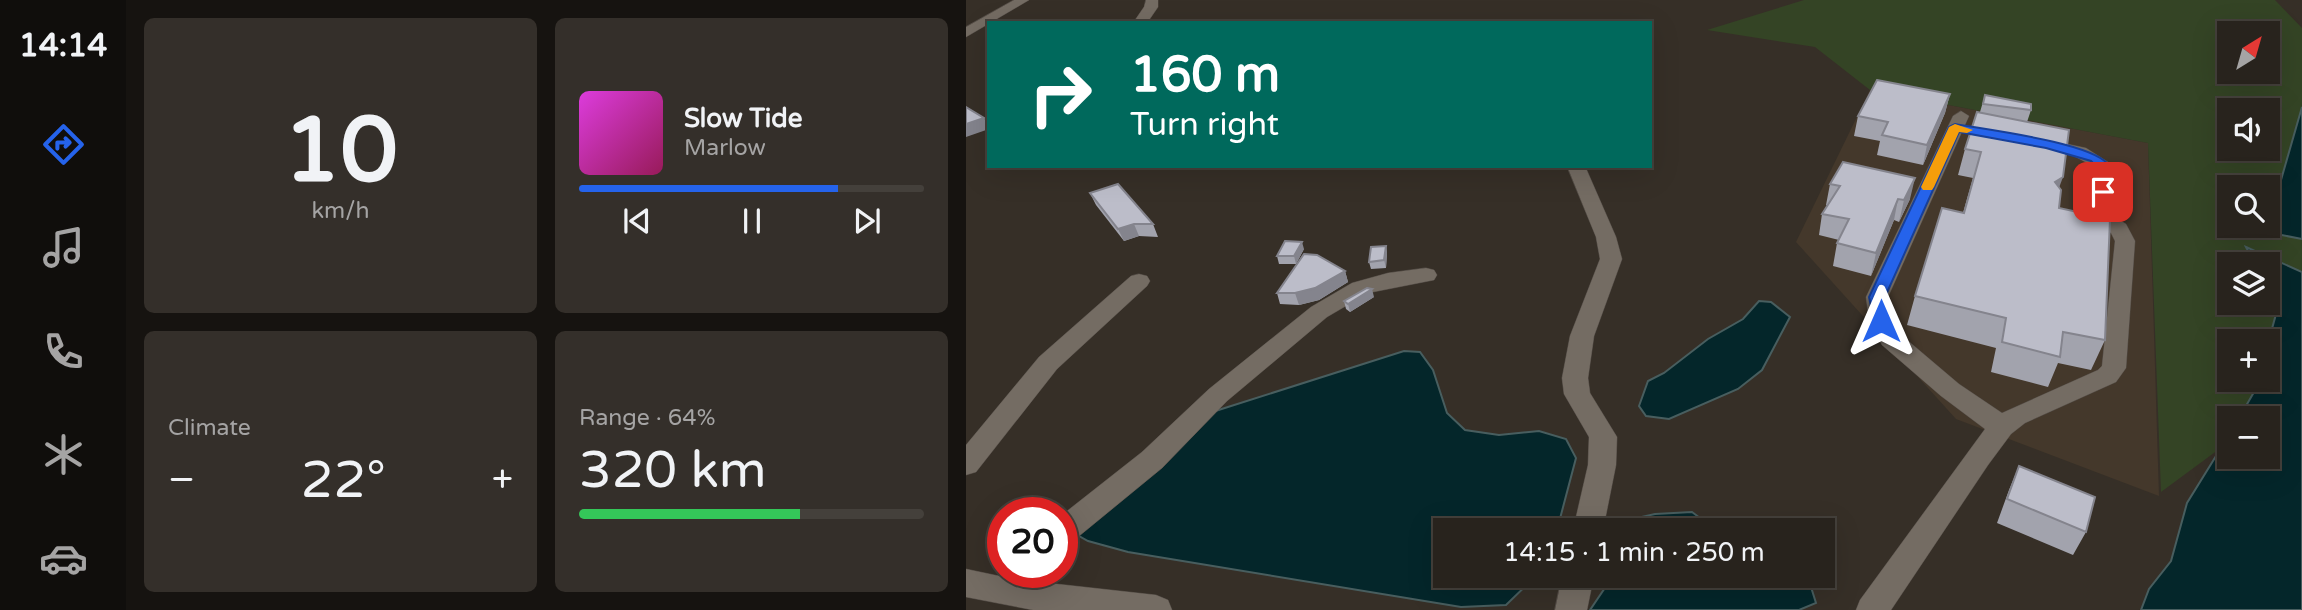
<!DOCTYPE html>
<html lang="en">
<head>
<meta charset="utf-8">
<style>
  body { margin:0; font-family:"Varela Round",sans-serif; background:#342f2a; color:#f1f3f6; height:100vh; display:flex; flex-direction:column; font-size:26px; white-space:nowrap }
  * { box-sizing:border-box; margin:0 }
  p { font-size:23px; color:#a5a4a4 }
  .icon { flex:none; width:38px; height:38px; fill:none; stroke:currentColor; stroke-width:2; stroke-linecap:round; stroke-linejoin:round }
  .map { position:relative; flex:1; overflow:hidden }
  .drawer { display:flex; flex-direction:column; gap:18px; padding:18px; background:#161310; width:840px }
  .drawer>* { flex:none }
  .hud { position:absolute; left:21px; top:21px; width:665px; height:147px; border-radius:0px; box-shadow:0 7px 28px #0002,0 0 0 2px #44403b; background:#00695c; color:#fff; overflow:hidden }
  .needle { width:46px; rotate:37deg }
  .buttons { position:absolute; left:1251px; top:21px; display:grid; gap:14px }
  .buttons a { display:grid; place-items:center; width:63px; height:63px; border-radius:0px; background:#28231d; box-shadow:0 7px 28px #0002,0 0 0 2px #44403b; font-size:35px }
  .speed { position:absolute; left:21px; top:497px; display:flex; gap:14px; font-size:35px; font-weight:700; text-align:center }
  .speed>* { display:grid; place-content:center; width:91px; height:91px; border-radius:50%; background:#28231d; box-shadow:0 7px 28px #0002,0 0 0 2px #44403b; line-height:1 }
  .speed .limit { border:10px solid #d22; background:#fff; color:#111 }
  .pin { position:absolute; display:grid; place-items:center; width:60px; height:60px; color:#fff; margin:-30px; border-radius:14px; box-shadow:0 4px 10px #0006 }
  .me { position:absolute; width:77px; margin:-38px; rotate:0deg; stroke-linejoin:round; filter:drop-shadow(0 0 5px #0008) }
  .turn { display:flex; align-items:center; gap:24px; height:147px; padding:0 28px; font-size:32px }
  .turn .icon { width:91px; height:91px; stroke-width:2.5 }
  .turn b { display:block; font-size:49px; line-height:60px }
  .big { font-size:52px; font-weight:600; line-height:1.1 }
  .drawer .tile { flex:1; display:flex; flex-direction:column; justify-content:center; gap:10px; min-width:0; padding:0 24px; border-radius:10px; background:#342f2a }
  .drawer .dial { align-items:center; gap:0 }
  .dial b { font-size:91px; line-height:1 }
  .song { display:flex; align-items:center; gap:21px }
  .cover { width:84px; height:84px; border-radius:10px; background:linear-gradient(135deg,hsl(300 70% 55%),hsl(330 70% 35%)) }
  .played { height:7px; border-radius:4px; background:linear-gradient(90deg,#2563eb 75%,#44403b 75%) }
  .keys { display:flex; justify-content:space-around; direction:ltr }
  .heat { display:flex; justify-content:space-between; align-items:center; font-size:38px; direction:ltr }
  .charge { height:10px; border-radius:5px; background:linear-gradient(90deg,#34c759 64%,#44403b 0) }
  .drawer .tiles { flex:1; display:grid; gap:18px; grid-template-columns:repeat(2,1fr) }
  .trip { position:absolute; left:467px; top:518px; width:402px; height:70px; border-radius:0px; background:#28231d; box-shadow:0 7px 28px #0002,0 0 0 2px #44403b; font-weight:600; line-height:70px; text-align:center }
  main { display:flex; flex:1; min-height:0 }
  .tab-bar { display:flex; flex-direction:column; width:126px; justify-content:space-around; align-items:center; background:#100e0c; color:#a5a4a4 }
  .tab-bar .icon { width:49px; height:49px }
  .tab-bar .on { color:#2563eb }
  .tab-bar b { font-size:32px; color:#f1f3f6 }
  .map>svg:first-child { display:block }
  .built { fill:#44382b }
  .green { fill:#344425; fill-rule:evenodd }
  .water { fill:#04262a; stroke:#485e5f; stroke-width:2 }
  .lines { fill:none; stroke-linecap:round; stroke-linejoin:round }
  .minor-casing { stroke:#524b45; stroke-width:1 }
  .minor { fill:#746c63; fill-rule:evenodd }
  .wall { fill:#a2a3ad }
  .shaded-wall { fill:#84848d }
  .building { fill:#bcbdc9; stroke:#84848d; stroke-width:2 }
  .route { fill:#2563eb; stroke:#184099; stroke-width:2 }
  .slow { fill:#f59e0b }
</style>
</head>
<body>
<main>
<nav class="tab-bar">
<b>14:14</b>
<svg class="icon on" aria-label="directions" viewBox="0 0 24 24"><path d="M12 3l9 9-9 9-9-9zM9 14v-3h6M13 9l2 2-2 2"/></svg>
<svg class="icon" aria-label="music" viewBox="0 0 24 24"><path d="M9 18V5l10-2v13"/><circle cx="6" cy="18" r="3"/><circle cx="16" cy="16" r="3"/></svg>
<svg class="icon" aria-label="phone" viewBox="0 0 24 24"><path d="M5 4h4l2 5-3 2q2 4 5 5l2-3 5 2v4C11 20 4 13 5 4z"/></svg>
<svg class="icon" aria-label="climate" viewBox="0 0 24 24"><path d="M12 3v18M4 7l16 10M4 17L20 7"/></svg>
<svg class="icon" aria-label="car" viewBox="0 0 24 24"><path d="M5 17H2v-5l4-1 3-4h7l3 4 3 1v5h-3M9 17h6M6 11h13"/><circle cx="7" cy="17" r="2"/><circle cx="17" cy="17" r="2"/></svg>
</nav>
<section class="drawer">
<div class="tiles">
<div class="tile dial"><b>10</b><p>km/h</p></div>
<div class="tile">
<div class="song"><i class="cover"></i><div><b>Slow Tide</b><p>Marlow</p></div></div>
<div class="played"></div>
<div class="keys"><svg class="icon" aria-label="previous" viewBox="0 0 24 24"><path d="M18 5L8 12l10 7zM5 5v14"/></svg><svg class="icon" aria-label="pause" viewBox="0 0 24 24"><path d="M8 5v14M16 5v14"/></svg><svg class="icon" aria-label="next" viewBox="0 0 24 24"><path d="M6 5l10 7-10 7zM19 5v14"/></svg></div>
</div>
<div class="tile"><p>Climate</p>
<div class="heat"><a>−</a><b class="big">22°</b><a>+</a></div>
</div>
<div class="tile"><p>Range · 64%</p><b class="big">320 km</b><div class="charge"></div></div>
</div>
</section>
<div class="map">
<svg width="1336" height="610" viewBox="0 0 1336 610">
  <rect width="100%" height="100%" fill="#362f27"/>
  <path class="built" d="M904,90L1182,143L1193,496L990,419L830,242Z"/>
  <path class="green" d="M838,0H1309L1336,28V107L1302,225V187H1264V226H1302L1300,232L1336,239V272L1282,247L1289,264H1264V303H1302V288L1312,307L1302,343L1264,341V380H1292L1288,392L1273,418H1264L1263,435L1256,447L1195,492L1182,143L904,90L849,47L741,30ZM1264,33H1302V72H1264ZM1264,110H1302V149H1264Z"/>
  <path class="water" d="M1336,107V239L1300,232Z
    M1280,247L1336,272V610H1175L1183,589L1205,561L1221,503L1263,435L1264,457H1302V418H1273L1288,392L1292,380H1302V343L1312,307L1302,288V264H1289Z
    M793,301L805,302L824,317L796,370L772,389L703,419L680,416L673,406L682,381L698,373L742,339L777,319Z
    M438,351L454,352L467,370L481,413L499,430L533,435L573,431L600,439L610,458L591,530H480V576H570L540,605L495,607L162,552L122,541L106,532L240,414Z
    M726,512L750,530H652L653,522L689,514Z
    M647,576H830L845,587L850,603L833,610H624Z"/>
  <g class="lines">
    <g class="minor-casing">
      <path id="minor" d="M48,0H63L0,37V27Z
        M180,0H192V7L181,23H167L178,7Z
        M995,111L1003,116L922,297L927,321L934,334L993,384L1036,413L1132,370L1136,366L1149,241L1145,233L1135,226L1109,219L1106,215L1109,211L1129,212L1127,166L1108,156L1063,146L1060,142L1063,138L1069,137L1120,148L1145,164L1149,217L1160,224L1169,241L1160,368L1150,382L1059,423L1045,434L1022,465L925,610H890L894,600L1019,429L975,396L916,345L903,321L900,297L987,116Z
        M601,166H619L650,237L656,259L628,336L622,378L624,393L651,437L650,465L637,530H607L622,465L623,437L598,394L596,378L604,336L634,259L630,237Z
        M460,268L468,270L471,275L468,280L402,293L361,317L261,401L196,468L107,541L96,544V515L176,452L243,389L345,307L386,283L422,273Z
        M173,274L181,276L184,281L181,286L91,369L10,472L0,475V445L73,357L165,276Z
        M0,569L38,577L42,572H78L73,582L190,595L202,600L206,610H67L0,597Z
        M596,576H628L621,610H589Z"/>
    </g>
    <use href="#minor" class="minor"/>
  </g>
  <path class="wall" d="M984,94L979,113L957,165L911,155L914,141L888,136L892,116Z
    M1019,95L1065,110L1061,122L1093,187V208L1139,340L1125,370L1092,363L1082,387L1025,372L1030,348L941,325L949,296L997,213L1007,178L992,175L999,149L1014,112Z
    M864,184L944,199L933,222L928,220L905,276L867,266L871,243L873,240L853,235L856,214L861,205H860Z
    M124,193L187,224L192,237L173,236L158,241L130,205Z
    M420,246L421,253L420,268L405,269L403,262Z
    M338,249L330,264H313L311,256Z
    M379,271L382,282L353,300L333,305L314,304L311,293Z
    M408,297L384,312L380,309L378,301Z
    M1053,466L1120,532L1107,555L1031,523L1043,490Z"/>
  <path class="shaded-wall" d="M984,94L979,113L957,165L961,145Z
    M18,118L23,126V129L0,137V124Z
    M1097,177L1087,204L1089,182Z
    M949,178L944,199L933,222L938,200Z
    M932,199L928,220L905,276L910,253Z
    M168,224L173,236L158,241L152,229Z
    M336,242L338,249L330,264L328,256Z
    M420,246L421,253L420,268L418,260Z
    M379,271L382,282L353,300L333,305L329,293Z
    M406,289L408,297L384,312L382,304Z"/>
  <path class="building" d="M911,80L984,94L961,145L916,135L922,122L892,116Z
    M1019,95L1065,104V110L1017,104Z
    M0,107L18,118L0,124Z
    M1011,112L1103,130L1097,177L1089,182L1095,190L1093,208L1144,219L1139,340L1097,332L1094,357L1036,342L1040,318L949,296L976,208L998,213L1015,152L999,149Z
    M877,162L949,178L938,200L932,199L910,253L871,243L883,219L856,214L874,186L864,184Z
    M152,184L187,224H168L152,229L124,193Z
    M319,241L336,242L328,256H311Z
    M420,246L418,260L403,262L405,247Z
    M338,254L351,255L379,271L349,288L329,293H311Z
    M401,288L406,289L382,304L378,301Z
    M1053,466L1129,497L1120,532L1041,499Z"/>
  <path class="route" d="M989,124C1021,130 1123,142 1142,164L1144,192L1137,196L1131,192L1129,165L1125,161L1080,148L993,132L919,297L923,321L915,326L909,325L903,297L983,127Z"/>
  <path class="slow" d="M989,124L1007,130L1001,133L993,132L968,187L966,190H957L955,187L983,127Z"/>
</svg>
<div class="buttons">
<a><svg class="needle" viewBox="-14 -14 28 28"><path d="M0-13l5 13h-10z" fill="#e53935"/><path d="M0 13l5-13h-10z" fill="#a5a4a4"/></svg></a>
<a><svg class="icon" aria-label="sound" viewBox="0 0 24 24"><path d="M4 9h4l5-4v14l-5-4H4zM17 9q2 3 0 6"/></svg></a>
<a><svg class="icon" aria-label="search" viewBox="0 0 24 24"><circle cx="10" cy="10" r="6"/><path d="M15 15l6 6"/></svg></a>
<a><svg class="icon" aria-label="layers" viewBox="0 0 24 24"><path d="M12 4l9 5-9 5-9-5zM3 14l9 5 9-5"/></svg></a>
<a>+</a>
<a>−</a>
</div>
<div class="speed"><div class="limit">20</div></div>
<div class="pin" style="left:1137px;top:192px;background:#d93025"><svg class="icon" aria-label="arrive" viewBox="0 0 24 24"><path d="M6 21V4h12l-3 4 3 4H6"/></svg></div>
<svg class="me" style="left:915px;top:321px" viewBox="-20 -20 40 40"><path d="M0-17L14 15 0 8-14 15z" fill="#2563eb" stroke="#fff" stroke-width="4"/></svg>
<div class="trip">14:15 · 1 min · 250 m</div>
<div class="hud">
<div class="turn"><svg class="icon" aria-label="right" viewBox="0 0 24 24"><path d="M7 20v-9h11M14 6l5 5-5 5"/></svg><div><b>160 m</b>Turn right</div></div>
</div>
</div>
</main>
</body>
</html>
